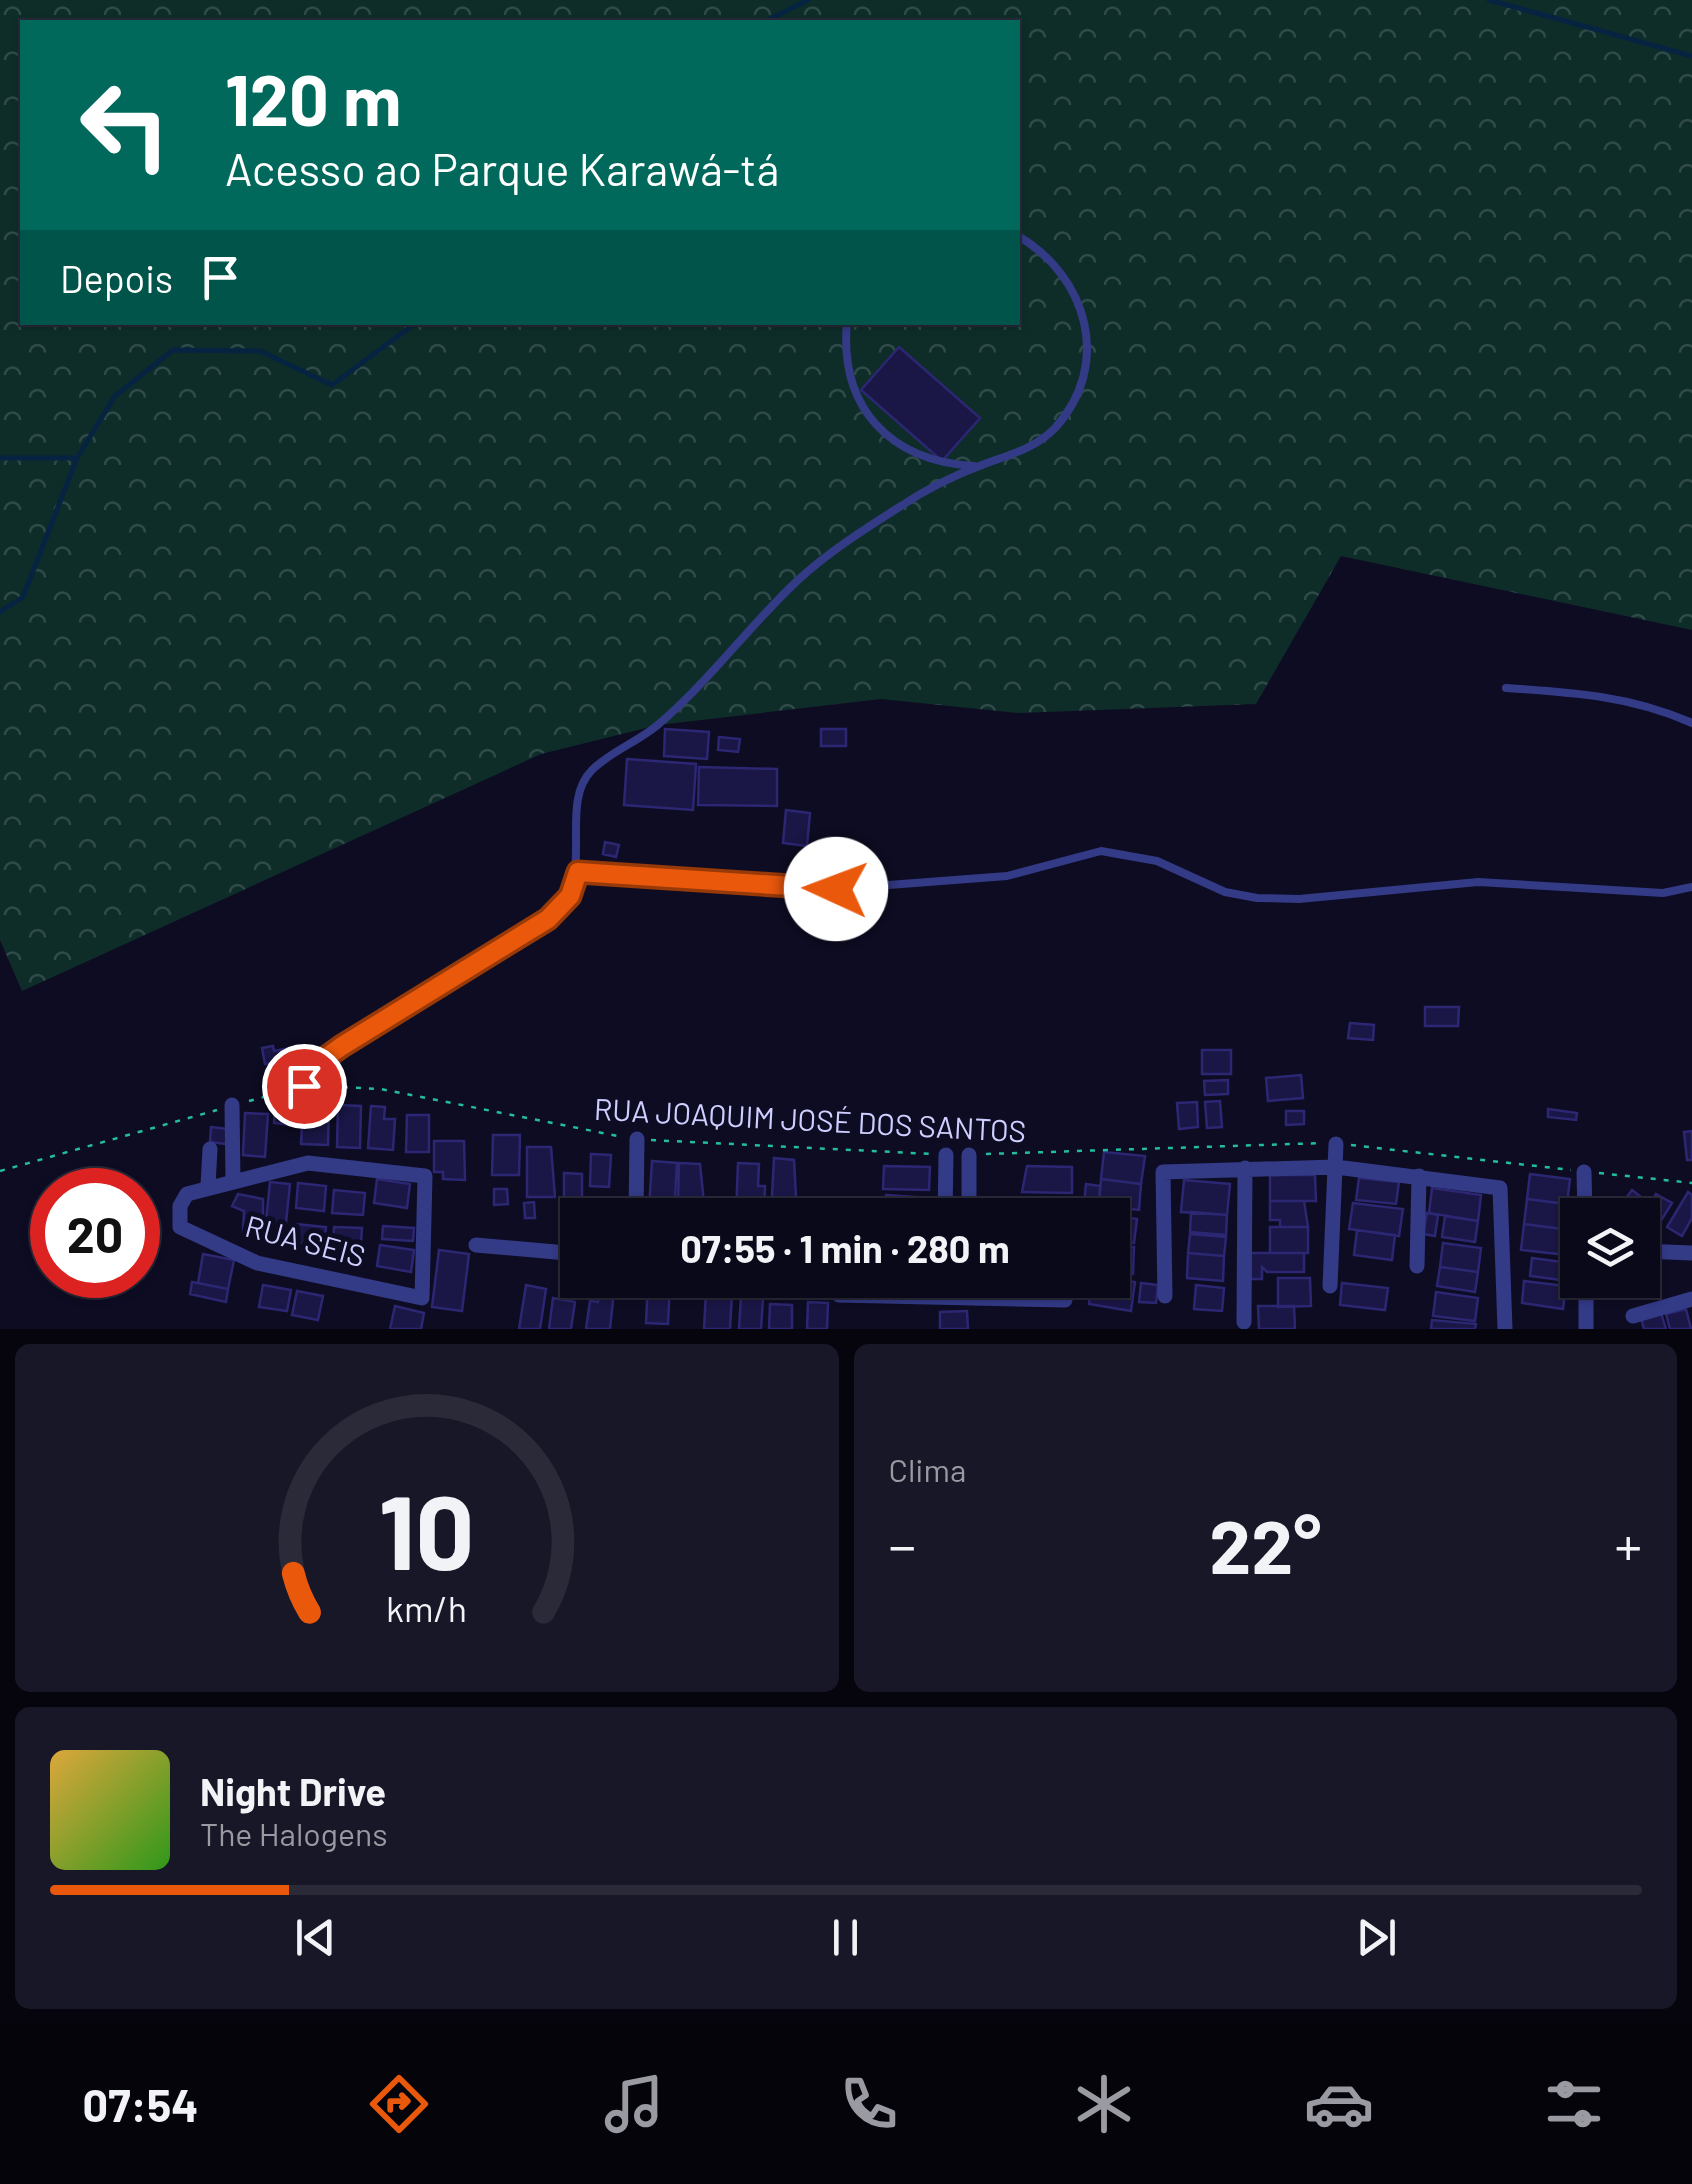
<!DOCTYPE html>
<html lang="pt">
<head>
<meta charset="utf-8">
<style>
  body { margin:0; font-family:Barlow,sans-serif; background:#181727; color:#f1f3f6; height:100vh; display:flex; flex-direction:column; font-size:38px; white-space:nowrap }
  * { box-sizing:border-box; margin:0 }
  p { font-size:32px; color:#999aa2 }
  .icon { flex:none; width:55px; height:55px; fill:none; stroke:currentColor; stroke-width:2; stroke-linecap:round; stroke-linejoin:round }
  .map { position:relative; height:1329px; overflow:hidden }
  .drawer { display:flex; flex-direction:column; gap:15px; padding:15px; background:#06050e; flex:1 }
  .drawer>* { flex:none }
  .top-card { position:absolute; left:20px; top:20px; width:1000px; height:305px; border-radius:0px; box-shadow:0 2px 8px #0004,0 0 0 2px #2a2a39; background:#00695c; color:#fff; overflow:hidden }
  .controls { position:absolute; left:1560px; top:1198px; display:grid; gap:20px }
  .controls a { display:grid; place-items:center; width:100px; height:100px; border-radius:0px; background:#0a091a; box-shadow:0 2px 8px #0004,0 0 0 2px #2a2a39; font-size:50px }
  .speed { position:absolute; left:30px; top:1168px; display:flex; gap:20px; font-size:50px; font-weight:700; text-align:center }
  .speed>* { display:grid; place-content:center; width:130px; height:130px; border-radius:50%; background:#0a091a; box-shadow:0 2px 8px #0004,0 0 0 2px #2a2a39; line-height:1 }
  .speed .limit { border:15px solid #d22; background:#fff; color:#111 }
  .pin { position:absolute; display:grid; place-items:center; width:85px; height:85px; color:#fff; margin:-42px; border:5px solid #fff; border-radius:50%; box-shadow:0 2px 10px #0007 }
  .me { position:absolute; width:110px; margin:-55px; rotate:272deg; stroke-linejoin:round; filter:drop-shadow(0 0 8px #0008) }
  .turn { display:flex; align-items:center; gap:35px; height:210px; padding:0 40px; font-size:45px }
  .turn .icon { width:130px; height:130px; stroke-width:2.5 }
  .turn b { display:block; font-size:70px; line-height:85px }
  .then { display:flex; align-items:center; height:95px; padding:0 40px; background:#0003; gap:20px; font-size:38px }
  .big { font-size:75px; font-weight:700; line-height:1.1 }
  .drawer .tile { flex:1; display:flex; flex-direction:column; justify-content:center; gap:15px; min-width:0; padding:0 35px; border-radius:15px; background:#181727 }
  .drawer .dial { align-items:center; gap:0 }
  .dial svg { height:260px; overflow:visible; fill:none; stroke:#2a2a39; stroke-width:7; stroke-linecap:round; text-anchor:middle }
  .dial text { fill:#f1f3f6; stroke:none }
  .song { display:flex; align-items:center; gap:30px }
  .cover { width:120px; height:120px; border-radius:15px; background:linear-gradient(135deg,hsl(40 70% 55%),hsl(110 70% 35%)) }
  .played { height:10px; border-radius:5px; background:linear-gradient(90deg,#ea580c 15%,#2a2a39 15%) }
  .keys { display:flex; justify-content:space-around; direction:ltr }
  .heat { display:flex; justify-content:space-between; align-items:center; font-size:55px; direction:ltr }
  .drawer .tiles { flex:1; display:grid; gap:15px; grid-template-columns:1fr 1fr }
  .tile:last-child { grid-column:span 2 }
  .trip { position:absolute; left:560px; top:1198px; width:570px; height:100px; border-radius:0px; background:#0a091a; box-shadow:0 2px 8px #0004,0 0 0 2px #2a2a39; font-weight:700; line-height:100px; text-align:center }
  .tab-bar { display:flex; height:160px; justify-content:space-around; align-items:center; background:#04040a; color:#999aa2 }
  .tab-bar .icon { width:70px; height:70px }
  .tab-bar .active { color:#ea580c }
  .tab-bar b { font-size:45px; color:#f1f3f6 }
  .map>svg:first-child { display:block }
  .forest { fill:url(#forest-crowns); fill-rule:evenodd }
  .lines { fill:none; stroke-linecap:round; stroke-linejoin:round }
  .stream { stroke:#062342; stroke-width:5 }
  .building { fill:#1a1645; stroke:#2c2773; stroke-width:2.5 }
  .path { stroke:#24bca1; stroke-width:2.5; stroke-dasharray:5 8; stroke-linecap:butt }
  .service { stroke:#333a86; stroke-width:8 }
  .minor { stroke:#333a86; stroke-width:15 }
  .route-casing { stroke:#983908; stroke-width:25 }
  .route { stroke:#ea580c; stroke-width:18 }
  .labels { text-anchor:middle; stroke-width:10; stroke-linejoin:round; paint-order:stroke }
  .street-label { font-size:30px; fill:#ceceff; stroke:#0d0c23 }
</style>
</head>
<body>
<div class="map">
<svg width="1692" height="1329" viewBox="0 0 1692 1329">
  <defs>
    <pattern id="forest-crowns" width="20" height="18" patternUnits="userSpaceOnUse" patternTransform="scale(2.5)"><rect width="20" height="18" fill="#0e2d29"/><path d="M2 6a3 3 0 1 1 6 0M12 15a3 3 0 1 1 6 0" fill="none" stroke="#304a49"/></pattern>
  </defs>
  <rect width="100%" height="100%" fill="#0d0c23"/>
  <path class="forest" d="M0,0H1692V630L1341,556L1256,704L1019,713L881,699L658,725L541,754L22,991L0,940ZM22,22H1018V322H22Z"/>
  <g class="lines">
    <path class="stream" d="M1489,0L1692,56
      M764,22L808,0
      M0,458H77
      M0,612L23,597L77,458L115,396L173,350L260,351L332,385L417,322"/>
  </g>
  <path class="building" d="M899,347L980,418L942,461L861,390Z
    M665,729L709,732L707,759L664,756Z
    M821,729H846V746H821Z
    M719,737L740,739L738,752L718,750Z
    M627,759L696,764L693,810L624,805Z
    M699,767L777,769V806L698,805Z
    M786,810L810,813L807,846L783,843Z
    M605,842L619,845L616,857L603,854Z
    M1425,1007H1459L1458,1026H1425Z
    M1350,1023L1374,1025L1373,1040L1348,1038Z
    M273,1046L274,1051L290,1048L292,1060L265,1064L262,1048Z
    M1202,1050H1231V1074H1202Z
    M1301,1075L1303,1098L1268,1101L1266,1078Z
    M1228,1080V1094L1205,1095L1204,1081Z
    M1220,1101L1222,1127L1207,1128L1205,1102Z
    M303,1102L329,1103L328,1145L301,1144Z
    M1197,1102L1198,1127L1179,1129L1177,1103Z
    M338,1105L361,1106L360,1148L337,1147Z
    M371,1106L385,1107L384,1119H395L393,1150L368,1148Z
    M275,1108L293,1109L292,1125L274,1123Z
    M1548,1109L1577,1113L1576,1120L1548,1117Z
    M1286,1111H1304V1124L1286,1125Z
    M245,1113L268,1114L265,1157L243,1155Z
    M407,1115H429V1152H406Z
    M211,1127L228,1129L226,1144L210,1142Z
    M1692,1131V1160H1687L1684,1132Z
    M493,1135H520L519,1175H492Z
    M434,1141H464L465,1180L443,1179V1172H434Z
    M527,1147H551L555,1197H527Z
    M1104,1152L1145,1156L1141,1184L1101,1179Z
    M591,1154L611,1155L609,1187L590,1186Z
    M774,1158L794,1160L797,1215L771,1214Z
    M652,1161L677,1163L674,1215L649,1209Z
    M679,1163L700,1164L704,1203L678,1202Z
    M738,1163L759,1164L758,1186H765L764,1215H736Z
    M884,1166L930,1167L929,1190L883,1189Z
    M1027,1166L1072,1167V1193L1022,1192Z
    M564,1173L582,1174V1202H573L574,1208H564Z
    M1530,1174L1570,1179L1567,1204L1527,1199Z
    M1270,1175H1315L1316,1201H1270Z
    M1359,1178L1399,1182L1396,1204L1356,1200Z
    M377,1179L410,1184L407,1208L374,1203Z
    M1101,1179L1141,1184L1139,1210L1099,1206Z
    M1184,1180L1230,1184L1227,1215L1181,1212Z
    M270,1182L290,1184L286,1223L266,1221Z
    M298,1183L326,1186L324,1211L296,1208Z
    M1086,1184L1100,1186L1099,1206L1084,1204Z
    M1432,1188L1481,1195L1478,1221L1429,1213Z
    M494,1189H507L508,1204L494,1205Z
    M334,1190L365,1193L363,1215L332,1213Z
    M1632,1190L1645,1200L1634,1215H1614Z
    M1688,1192L1692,1195V1218L1682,1236L1667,1227Z
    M238,1194L263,1199V1235L243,1232L244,1211L232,1206Z
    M1656,1194L1672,1203L1654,1232L1642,1224V1216Z
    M886,1195L928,1198L927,1215H885Z
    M1527,1199L1573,1205L1570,1230L1524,1224Z
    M1270,1201H1304L1308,1227H1280V1220H1270Z
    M534,1202L535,1218H525L524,1203Z
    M1003,1203L1019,1205L1018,1215H1001Z
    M1353,1203L1403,1209L1399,1236L1349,1229Z
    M1191,1212L1227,1215L1226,1235L1190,1232Z
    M1427,1213L1438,1215L1435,1236L1423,1234Z
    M1112,1215L1137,1219L1134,1243L1112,1240Z
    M1445,1216L1478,1221L1475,1242L1442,1237Z
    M296,1224L326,1227L324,1246L294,1243Z
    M1524,1224L1570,1230L1567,1255L1521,1250Z
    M383,1226L414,1228L413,1241L382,1239Z
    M334,1227L362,1228L360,1259L333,1258Z
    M1270,1227H1308V1253H1270Z
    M1357,1230L1395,1235L1392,1260L1354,1255Z
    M1190,1234L1226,1237L1224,1256L1188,1253Z
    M1443,1243L1481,1248L1478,1272L1440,1267Z
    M380,1245L414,1250L411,1272L377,1266Z
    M1112,1246L1134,1247L1133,1274L1112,1272Z
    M439,1250L469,1254L462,1311L432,1307Z
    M1188,1253L1224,1256L1223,1281L1187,1278Z
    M1250,1253H1304V1272H1267L1262,1267V1279H1251Z
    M203,1254L234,1260L228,1289L198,1283Z
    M1532,1258L1578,1264L1576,1282L1530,1276Z
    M1440,1267L1478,1272L1475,1292L1437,1286Z
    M1278,1278H1310L1311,1306L1278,1307Z
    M1112,1279L1135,1282L1131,1311L1089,1304L1092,1280Z
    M648,1281L670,1282L668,1324L646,1323Z
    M1524,1281L1566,1286L1563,1309L1522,1303Z
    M192,1282L228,1289L226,1302L190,1294Z
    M1141,1283L1158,1285L1156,1303L1139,1302Z
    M1342,1283L1388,1288L1385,1310L1340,1305Z
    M263,1285L291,1290L287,1311L259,1307Z
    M526,1285L546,1289L540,1329H519Z
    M1196,1285L1224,1288L1222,1311L1194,1309Z
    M600,1289L614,1291L610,1329H586L590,1301L598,1302Z
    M297,1291L323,1296L318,1320L292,1315Z
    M706,1292L732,1293L730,1329H704Z
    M1436,1292L1478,1298L1475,1321L1433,1316Z
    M741,1297L763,1298L761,1329H739Z
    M553,1298L575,1302L571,1329H549Z
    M808,1302L828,1303L827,1329H807Z
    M770,1304L792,1305V1329H769Z
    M395,1306L424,1313L421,1329H390Z
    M1258,1306H1294L1295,1329H1259Z
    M1686,1309L1691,1329H1670L1666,1314Z
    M967,1311L968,1329H940V1312Z
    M1661,1313L1666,1329H1644L1641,1318Z
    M1432,1320L1476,1324L1475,1329H1431Z"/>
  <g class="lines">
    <path class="path" d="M317,1086L381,1089L623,1137
      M249,1101L294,1089
      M651,1140L933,1154
      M1351,1145L1571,1170
      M986,1154L1323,1143
      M0,1171L217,1110
      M1599,1173L1692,1183"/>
    <path class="service" d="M847,322C839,408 890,461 974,466
      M1506,688C1571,692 1632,696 1692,723
      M578,871L836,889L1007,876L1101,851L1157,861L1225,892L1257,898L1299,899L1478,882L1663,893L1692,887
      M304,1086L324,1059L342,1046L563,906C591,865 560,802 592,770C611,751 640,741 660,723C710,680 749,626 797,581C827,553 866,528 901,506C925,490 955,475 982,465C1008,455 1035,449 1055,428C1113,364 1087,276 1018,236"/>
    <path class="minor" d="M232,1105L233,1181
      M308,1163L425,1176L422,1298L257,1263L180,1227V1206L187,1194Z
      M1584,1172L1585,1215
      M208,1185L210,1149
      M636,1215L637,1139
      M945,1215L946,1155
      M969,1215V1155
      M476,1245L578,1254
      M1642,1251L1692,1253
      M1417,1266L1419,1176
      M1330,1286L1336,1144
      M839,1295L1065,1300
      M1165,1296L1163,1172L1336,1167L1500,1188L1505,1329
      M1633,1316L1692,1299
      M1244,1322L1245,1168
      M1586,1329V1280"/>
  </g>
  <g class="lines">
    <g class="route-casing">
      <path id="route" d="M304,1086L324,1059L342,1046L548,919L570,896L578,872L836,889"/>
    </g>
    <use href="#route" class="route"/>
  </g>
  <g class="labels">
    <g class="street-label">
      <text transform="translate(810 1121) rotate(3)" y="10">RUA JOAQUIM JOSÉ DOS SANTOS</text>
      <text transform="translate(305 1242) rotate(15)" y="10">RUA SEIS</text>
    </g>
  </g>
</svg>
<div class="controls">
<a><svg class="icon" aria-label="layers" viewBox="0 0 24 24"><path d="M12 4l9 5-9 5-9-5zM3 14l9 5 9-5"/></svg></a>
</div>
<div class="speed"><div class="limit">20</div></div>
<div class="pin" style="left:304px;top:1086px;background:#d93025"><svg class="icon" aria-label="arrive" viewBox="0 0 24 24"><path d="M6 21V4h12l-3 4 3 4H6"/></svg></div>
<svg class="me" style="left:836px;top:889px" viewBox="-20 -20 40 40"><circle r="19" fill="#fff"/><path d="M0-13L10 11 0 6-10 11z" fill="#ea580c"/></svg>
<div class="trip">07:55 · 1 min · 280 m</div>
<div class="top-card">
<div class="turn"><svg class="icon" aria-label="left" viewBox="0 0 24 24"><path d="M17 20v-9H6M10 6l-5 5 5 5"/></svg><div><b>120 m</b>Acesso ao Parque Karawá-tá</div></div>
<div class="then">Depois<svg class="icon" aria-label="arrive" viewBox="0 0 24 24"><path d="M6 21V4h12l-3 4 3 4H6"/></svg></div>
</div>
</div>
<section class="drawer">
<div class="tiles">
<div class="tile dial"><svg viewBox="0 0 100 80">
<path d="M14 69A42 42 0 1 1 86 69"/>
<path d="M14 69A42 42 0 0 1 9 57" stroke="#ea580c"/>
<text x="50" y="56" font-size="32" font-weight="700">10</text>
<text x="50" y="72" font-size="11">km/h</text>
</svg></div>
<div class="tile"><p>Clima</p>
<div class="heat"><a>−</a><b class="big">22°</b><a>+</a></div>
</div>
<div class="tile">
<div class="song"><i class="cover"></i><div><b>Night Drive</b><p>The Halogens</p></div></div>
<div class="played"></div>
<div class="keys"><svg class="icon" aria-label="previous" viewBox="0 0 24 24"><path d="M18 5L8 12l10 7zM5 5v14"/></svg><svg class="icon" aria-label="pause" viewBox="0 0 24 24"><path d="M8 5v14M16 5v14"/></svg><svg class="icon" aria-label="next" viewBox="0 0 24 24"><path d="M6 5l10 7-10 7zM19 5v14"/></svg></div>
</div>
</div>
</section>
<nav class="tab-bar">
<b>07:54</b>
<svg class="icon active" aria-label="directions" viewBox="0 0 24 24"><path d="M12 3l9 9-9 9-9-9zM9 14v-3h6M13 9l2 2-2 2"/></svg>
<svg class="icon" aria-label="music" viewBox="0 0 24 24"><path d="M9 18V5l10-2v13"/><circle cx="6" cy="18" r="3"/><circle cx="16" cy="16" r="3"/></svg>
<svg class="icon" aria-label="phone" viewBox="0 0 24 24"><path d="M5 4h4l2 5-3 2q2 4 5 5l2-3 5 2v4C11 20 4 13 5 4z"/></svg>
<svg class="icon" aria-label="climate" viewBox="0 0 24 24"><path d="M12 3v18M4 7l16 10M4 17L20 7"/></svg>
<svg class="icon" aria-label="car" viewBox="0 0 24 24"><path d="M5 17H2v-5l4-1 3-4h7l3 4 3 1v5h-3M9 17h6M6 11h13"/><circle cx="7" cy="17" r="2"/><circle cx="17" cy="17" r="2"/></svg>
<svg class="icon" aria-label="filters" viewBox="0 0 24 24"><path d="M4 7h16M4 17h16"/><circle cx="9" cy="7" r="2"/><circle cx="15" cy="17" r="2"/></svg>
</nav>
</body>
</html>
